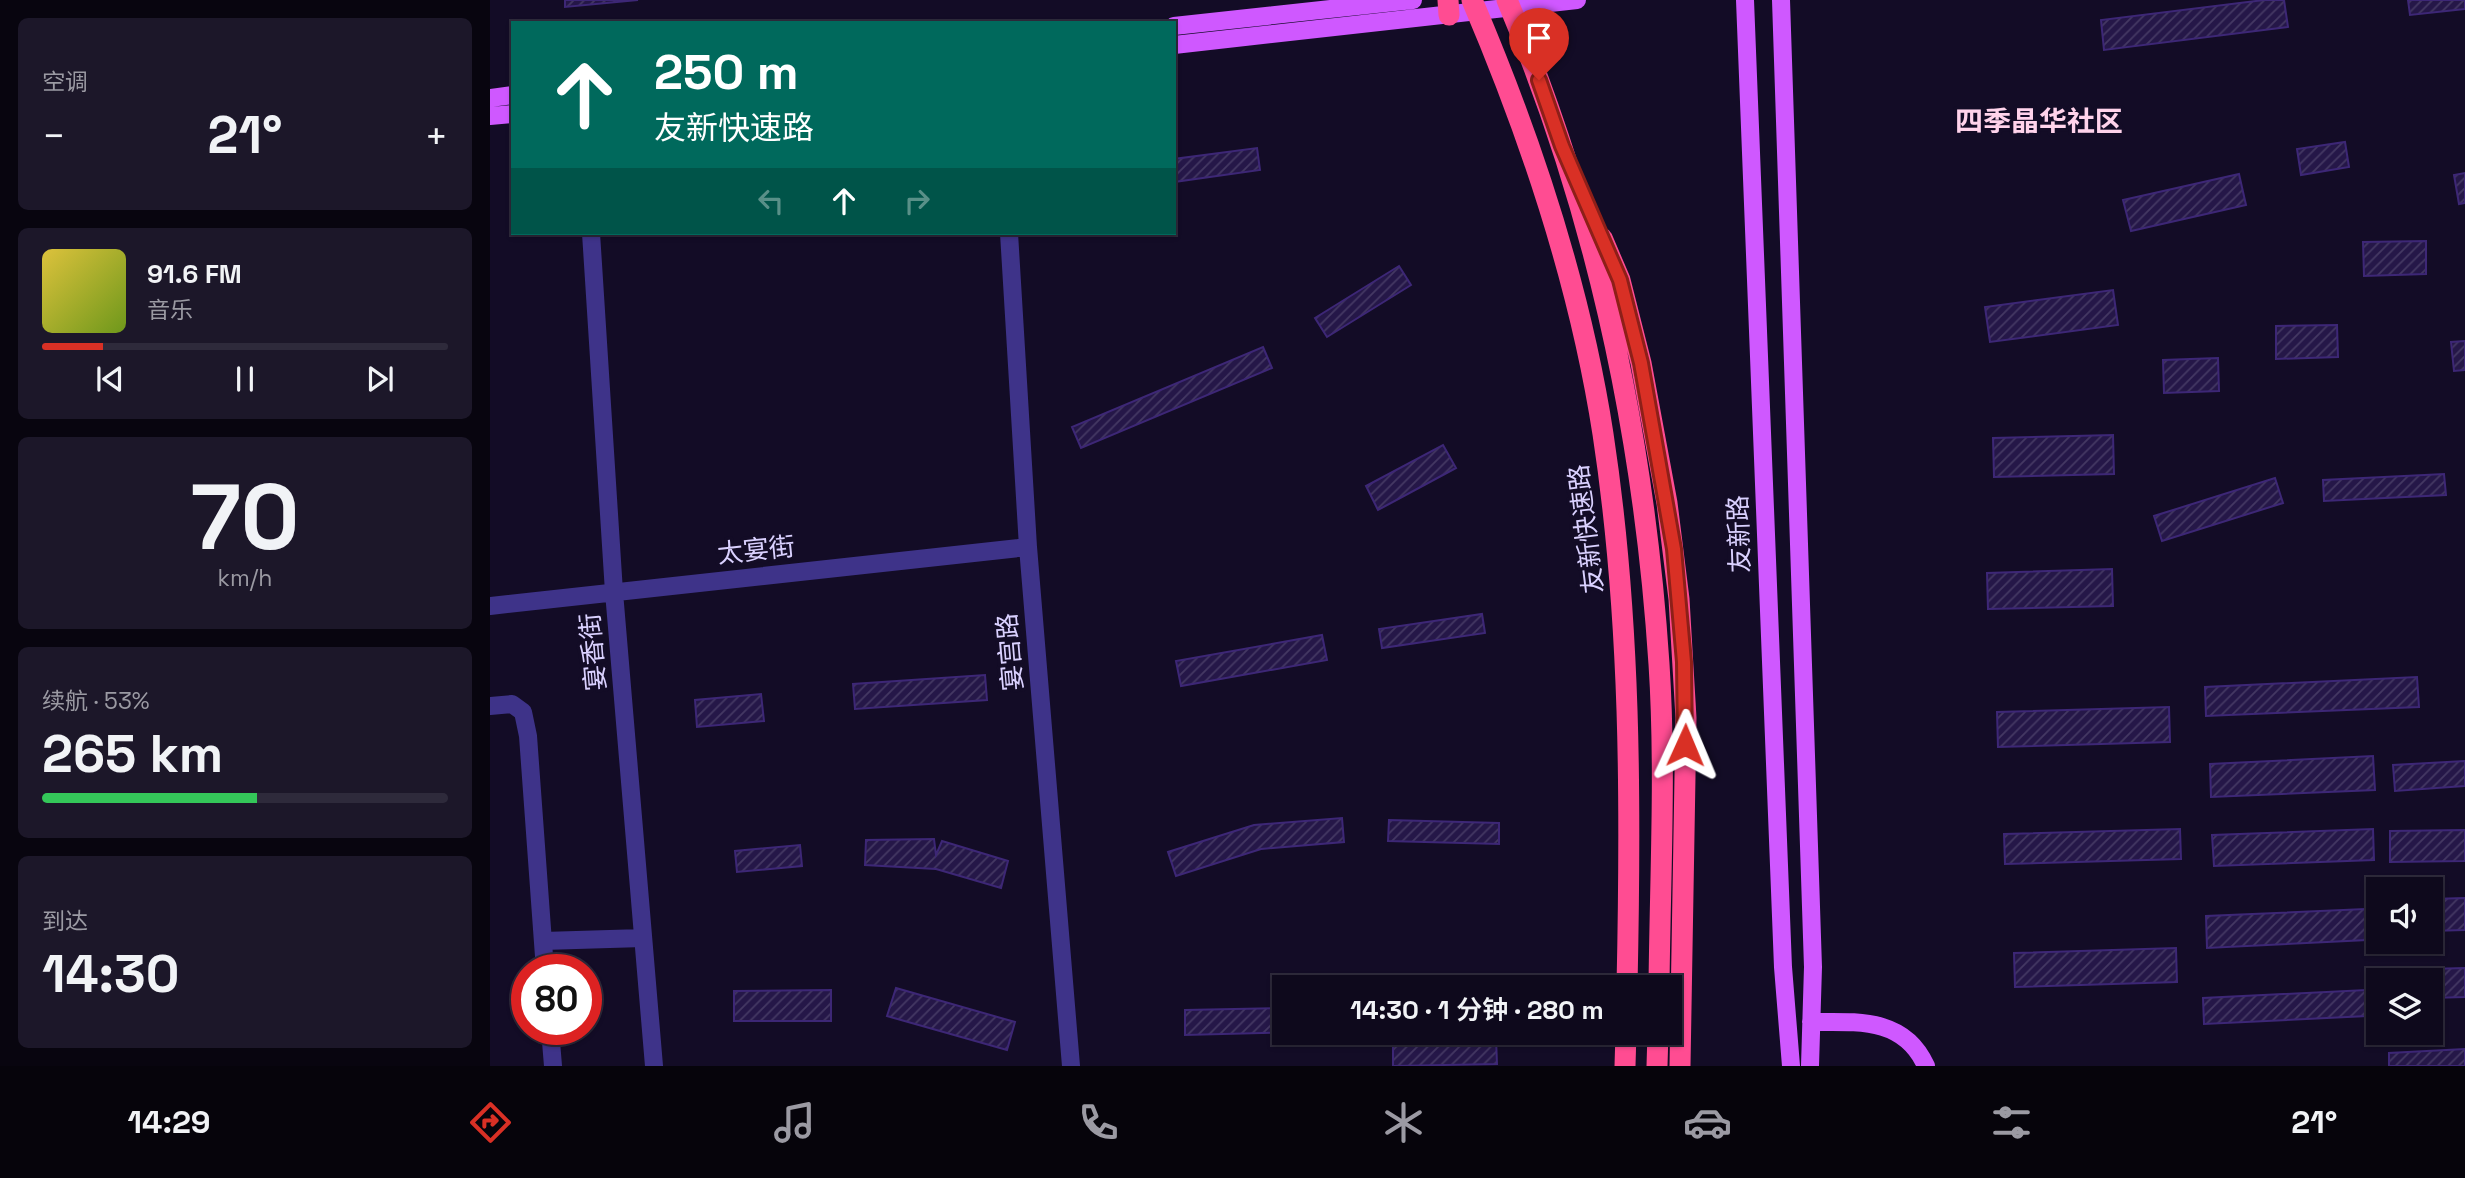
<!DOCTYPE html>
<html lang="zh">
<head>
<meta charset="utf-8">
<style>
  body { margin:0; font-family:"Space Grotesk","Noto Sans SC",sans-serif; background:#1c1729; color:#f1f3f6; height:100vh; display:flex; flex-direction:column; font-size:26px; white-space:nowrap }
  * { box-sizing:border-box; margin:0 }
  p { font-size:23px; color:#9b9aa3 }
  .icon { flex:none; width:38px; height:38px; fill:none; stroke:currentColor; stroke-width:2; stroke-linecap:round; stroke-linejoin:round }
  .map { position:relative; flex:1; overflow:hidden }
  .details { display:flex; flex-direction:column; gap:18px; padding:18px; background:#08050f; width:490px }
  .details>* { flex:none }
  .hud { position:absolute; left:21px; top:21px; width:665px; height:214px; border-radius:0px; box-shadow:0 2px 5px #0004,0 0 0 2px #2e2a3b; background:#00695c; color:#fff; overflow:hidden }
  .buttons { position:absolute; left:1876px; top:877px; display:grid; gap:14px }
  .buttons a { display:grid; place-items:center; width:77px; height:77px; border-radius:0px; background:#0e091c; box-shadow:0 2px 5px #0004,0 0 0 2px #2e2a3b; font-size:35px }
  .speed { position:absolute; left:21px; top:954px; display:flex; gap:14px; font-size:35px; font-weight:700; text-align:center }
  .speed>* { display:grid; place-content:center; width:91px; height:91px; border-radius:50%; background:#0e091c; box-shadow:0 2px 5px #0004,0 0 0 2px #2e2a3b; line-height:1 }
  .speed .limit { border:10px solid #d22; background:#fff; color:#111 }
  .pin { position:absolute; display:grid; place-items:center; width:60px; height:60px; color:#fff; margin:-72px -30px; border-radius:50% 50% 50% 0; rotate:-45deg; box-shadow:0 0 7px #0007 }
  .pin .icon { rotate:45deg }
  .me { position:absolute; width:77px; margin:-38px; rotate:1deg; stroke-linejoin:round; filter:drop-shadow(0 0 5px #0008) }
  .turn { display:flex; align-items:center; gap:24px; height:147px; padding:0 28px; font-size:32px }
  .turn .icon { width:91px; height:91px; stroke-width:2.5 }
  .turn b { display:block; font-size:49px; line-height:60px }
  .lanes { display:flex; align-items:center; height:66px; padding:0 28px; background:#0003; justify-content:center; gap:35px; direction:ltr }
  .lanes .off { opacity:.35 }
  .big { font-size:52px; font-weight:600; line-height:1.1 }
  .details .widget { flex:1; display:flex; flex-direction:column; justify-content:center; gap:10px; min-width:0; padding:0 24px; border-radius:10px; background:#1c1729 }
  .details .dial { align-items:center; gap:0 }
  .dial b { font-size:91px; line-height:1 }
  .song { display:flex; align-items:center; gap:21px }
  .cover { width:84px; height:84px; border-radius:10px; background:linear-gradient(135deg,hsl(50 70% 55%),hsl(80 70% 35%)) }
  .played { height:7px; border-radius:4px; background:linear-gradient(90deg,#d93025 15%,#2e2a3b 15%) }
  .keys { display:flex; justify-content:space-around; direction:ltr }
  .heat { display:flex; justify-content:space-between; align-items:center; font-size:38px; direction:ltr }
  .charge { height:10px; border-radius:5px; background:linear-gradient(90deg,#34c759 53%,#2e2a3b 0) }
  .trip { position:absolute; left:782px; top:975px; width:410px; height:70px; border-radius:0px; background:#0e091c; box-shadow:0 2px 5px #0004,0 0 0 2px #2e2a3b; font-weight:600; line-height:70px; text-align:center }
  .menu { display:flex; height:112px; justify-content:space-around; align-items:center; background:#06040b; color:#9b9aa3 }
  .menu .icon { width:49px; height:49px }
  .menu .selected { color:#d93025 }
  .menu b { font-size:32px; color:#f1f3f6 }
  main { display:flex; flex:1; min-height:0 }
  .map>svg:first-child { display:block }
  .building { fill:url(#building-hatch); stroke:#3d2776; stroke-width:2 }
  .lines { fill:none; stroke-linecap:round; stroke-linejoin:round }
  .minor { stroke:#3e3389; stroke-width:18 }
  .major { stroke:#cf58ff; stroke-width:18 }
  .highway { stroke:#ff4c92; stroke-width:21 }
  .highway-bridge { stroke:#ff4c92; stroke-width:21 }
  .route-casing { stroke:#8d1f18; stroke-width:18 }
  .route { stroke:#d93025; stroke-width:12 }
  .labels { text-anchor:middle; stroke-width:7; stroke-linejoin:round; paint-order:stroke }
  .street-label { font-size:26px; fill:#dad1ff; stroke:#130c26 }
  .neighbourhood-label { font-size:28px; font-weight:bold; fill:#ffd3eb; stroke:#130c26 }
</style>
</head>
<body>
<main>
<section class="details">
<div class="widget"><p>空调</p>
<div class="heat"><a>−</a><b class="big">21°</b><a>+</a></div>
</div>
<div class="widget">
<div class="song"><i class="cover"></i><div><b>91.6 FM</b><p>音乐</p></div></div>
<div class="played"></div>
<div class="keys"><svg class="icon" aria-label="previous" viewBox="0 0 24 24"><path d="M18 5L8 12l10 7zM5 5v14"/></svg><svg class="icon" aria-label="pause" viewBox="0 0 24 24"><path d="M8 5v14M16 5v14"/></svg><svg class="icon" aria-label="next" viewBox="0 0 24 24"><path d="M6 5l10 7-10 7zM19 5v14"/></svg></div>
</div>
<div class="widget dial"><b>70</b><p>km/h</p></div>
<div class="widget"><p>续航 · 53%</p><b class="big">265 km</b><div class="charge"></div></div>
<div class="widget"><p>到达</p><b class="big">14:30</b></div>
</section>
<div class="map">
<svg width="1975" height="1066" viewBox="0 0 1975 1066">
  <defs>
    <pattern id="building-hatch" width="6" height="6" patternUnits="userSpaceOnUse" patternTransform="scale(1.75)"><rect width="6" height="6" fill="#251748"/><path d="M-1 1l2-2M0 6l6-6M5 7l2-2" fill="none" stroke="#443863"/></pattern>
  </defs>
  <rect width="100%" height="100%" fill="#130c26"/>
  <path class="building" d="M75,0H148L75,7Z
    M1774,0H1794L1798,27L1614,50L1611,20Z
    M1918,0H1975V9L1920,15Z
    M1855,142L1859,167L1811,175L1807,149Z
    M767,148L770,170L684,182V159Z
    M1975,173V203L1969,204L1964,175Z
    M1749,174L1756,205L1641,231L1633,200Z
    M1936,241V274L1874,276L1873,242Z
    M909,266L921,285L837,337L825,318Z
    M1623,290L1628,325L1500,342L1495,307Z
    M1847,325L1848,357L1786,359V326Z
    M1975,341V370L1964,371L1961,342Z
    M773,347L782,368L591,448L582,427Z
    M1728,358L1729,391L1674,393L1673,360Z
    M1623,435L1624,474L1504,477L1503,438Z
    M953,445L966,468L888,510L876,486Z
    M1954,474L1956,495L1834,501L1833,480Z
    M1785,478L1793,503L1672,541L1664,516Z
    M1622,569L1623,606L1498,609L1497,573Z
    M992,614L995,633L892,648L889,629Z
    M832,635L837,660L691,686L686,661Z
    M495,675L497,700L365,709L363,684Z
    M1927,677L1929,707L1716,716L1715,687Z
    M271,694L274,721L207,727L205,700Z
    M1679,707L1680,742L1508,747L1507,712Z
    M1883,756L1885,790L1721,797L1720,764Z
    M1975,761V786L1905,791L1903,765Z
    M852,818L854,842L771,849L686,876L678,852L764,825Z
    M899,820L1009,823V844L898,841Z
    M1690,829L1691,859L1515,864L1514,834Z
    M1883,829L1884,860L1724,866L1722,835Z
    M1975,830V861L1900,862V831Z
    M444,839L446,855L452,841L518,861L511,888L446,869L375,865L376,840Z
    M310,845L312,866L247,872L245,851Z
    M1975,898V930L1941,931V899Z
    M1875,909L1877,940L1717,948L1716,916Z
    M1686,948L1687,982L1525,987L1524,953Z
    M1975,968V997L1941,998V980H1902V970Z
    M406,988L525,1022L517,1050L397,1016Z
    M341,990V1021H244V991Z
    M1876,990L1877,1016L1714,1024L1713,998Z
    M794,1008V1032H814L695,1035V1010Z
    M1006,1038L1007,1064L903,1066V1040Z
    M1975,1049V1066H1899V1053Z"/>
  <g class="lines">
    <path class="minor" d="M101,233L124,592L164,1066
      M519,233L538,547L581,1066
      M0,606L538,547
      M0,706L22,704L33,712L38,736L55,970
      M53,941L153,938
      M60,1029L63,1066"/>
    <path class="major" d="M1255,0L1293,967L1301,1066
      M1291,0L1323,967L1320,1066
      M684,26L923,0
      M684,45L1087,0
      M0,98L23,95
      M0,116L23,114
      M1321,1022C1367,1022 1414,1017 1436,1066"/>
    <path class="highway" d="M958,0L959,15
      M1135,1066L1136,1032
      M1167,1066L1168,1032"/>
    <path class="highway-bridge" d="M982,0C1041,138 1090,285 1113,434C1141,618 1141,802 1137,987
      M1017,0C1106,211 1154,435 1169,664C1176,771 1170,879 1169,987
      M1112,238L1130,280L1151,363L1177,503L1189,599L1196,718L1190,1066"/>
  </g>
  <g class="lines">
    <g class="route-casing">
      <path id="route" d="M1049,80L1072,146L1130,280L1151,363L1184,549L1194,662L1195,745"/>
    </g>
    <use href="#route" class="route"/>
  </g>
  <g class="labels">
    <g class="street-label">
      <text transform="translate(1096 529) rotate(-97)" y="9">友新快速路</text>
      <text transform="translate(1249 534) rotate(-92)" y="9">友新路</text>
      <text transform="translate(266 550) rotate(-6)" y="9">太宴街</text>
      <text transform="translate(103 652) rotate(-95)" y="9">宴香街</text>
      <text transform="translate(520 652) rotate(-95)" y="9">宴宫路</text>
    </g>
    <g class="neighbourhood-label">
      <text x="1549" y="131">四季晶华社区</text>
    </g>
  </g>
</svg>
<div class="buttons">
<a><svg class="icon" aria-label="sound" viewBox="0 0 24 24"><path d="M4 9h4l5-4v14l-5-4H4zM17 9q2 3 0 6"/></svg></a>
<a><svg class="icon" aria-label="layers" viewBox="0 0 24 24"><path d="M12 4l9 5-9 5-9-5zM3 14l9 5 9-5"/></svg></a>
</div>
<div class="speed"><div class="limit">80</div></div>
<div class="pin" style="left:1049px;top:80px;background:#d93025"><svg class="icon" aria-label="arrive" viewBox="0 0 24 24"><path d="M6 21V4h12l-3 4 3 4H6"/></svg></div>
<svg class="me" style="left:1195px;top:745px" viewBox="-20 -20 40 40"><path d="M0-17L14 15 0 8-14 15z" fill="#d93025" stroke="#fff" stroke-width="4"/></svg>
<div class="trip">14:30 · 1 分钟 · 280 m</div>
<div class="hud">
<div class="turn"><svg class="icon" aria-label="ahead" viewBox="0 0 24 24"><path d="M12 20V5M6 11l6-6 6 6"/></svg><div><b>250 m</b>友新快速路</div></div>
<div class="lanes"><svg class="icon off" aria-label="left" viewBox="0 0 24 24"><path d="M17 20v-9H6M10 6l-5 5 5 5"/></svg><svg class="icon" aria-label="ahead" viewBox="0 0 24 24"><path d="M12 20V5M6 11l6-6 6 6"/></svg><svg class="icon off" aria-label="right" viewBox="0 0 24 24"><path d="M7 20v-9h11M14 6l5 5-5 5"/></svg></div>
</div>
</div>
</main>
<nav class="menu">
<b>14:29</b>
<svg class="icon selected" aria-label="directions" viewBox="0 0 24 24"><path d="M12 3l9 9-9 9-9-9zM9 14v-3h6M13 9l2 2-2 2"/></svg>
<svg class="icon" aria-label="music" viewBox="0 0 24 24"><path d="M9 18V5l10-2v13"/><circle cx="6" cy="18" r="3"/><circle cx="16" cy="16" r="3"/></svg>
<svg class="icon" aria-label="phone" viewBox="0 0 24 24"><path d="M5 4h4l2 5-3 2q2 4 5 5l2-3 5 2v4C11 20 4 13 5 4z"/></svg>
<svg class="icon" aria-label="climate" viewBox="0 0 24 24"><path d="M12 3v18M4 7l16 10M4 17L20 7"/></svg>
<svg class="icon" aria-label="car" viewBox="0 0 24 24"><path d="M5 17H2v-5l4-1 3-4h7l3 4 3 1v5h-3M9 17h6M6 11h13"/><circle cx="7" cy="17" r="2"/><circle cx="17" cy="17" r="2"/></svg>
<svg class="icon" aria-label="filters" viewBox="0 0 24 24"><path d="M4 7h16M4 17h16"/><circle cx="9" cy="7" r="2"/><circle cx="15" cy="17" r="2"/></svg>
<b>21°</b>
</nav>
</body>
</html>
